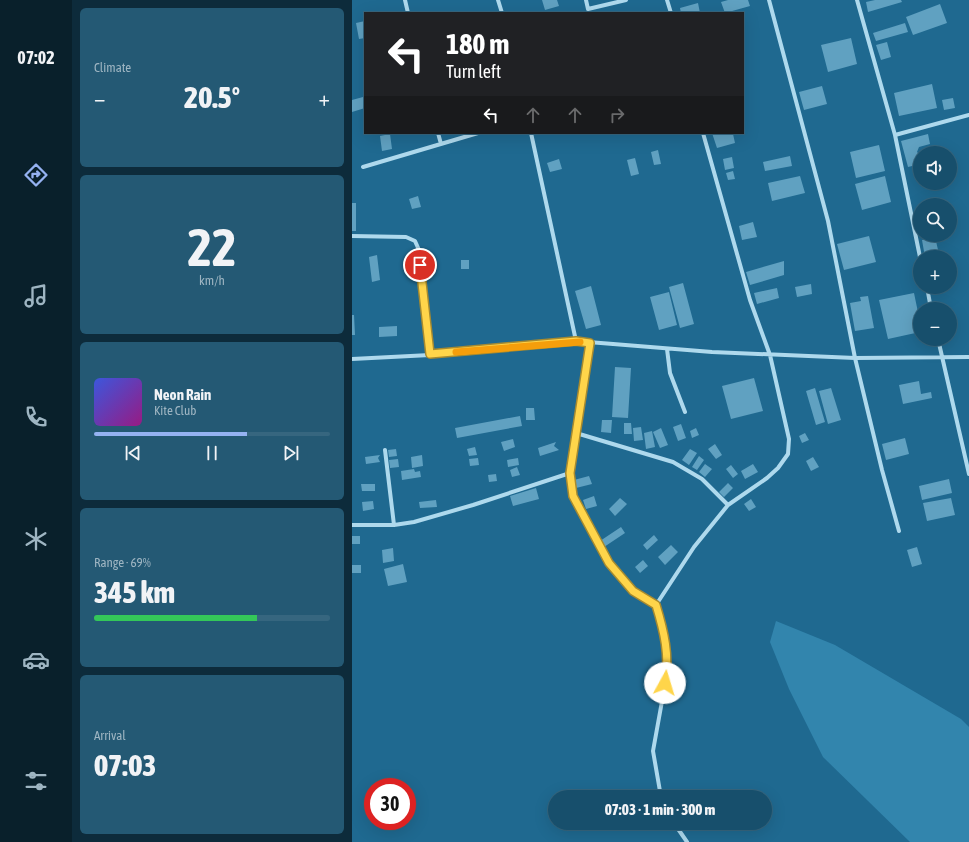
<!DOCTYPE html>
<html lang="en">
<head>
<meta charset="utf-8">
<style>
  body { margin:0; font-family:"Asap Condensed",sans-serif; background:#245974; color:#f1f3f6; height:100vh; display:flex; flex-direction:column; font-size:15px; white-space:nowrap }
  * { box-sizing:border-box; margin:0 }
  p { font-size:13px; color:#9eb5c2 }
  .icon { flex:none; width:22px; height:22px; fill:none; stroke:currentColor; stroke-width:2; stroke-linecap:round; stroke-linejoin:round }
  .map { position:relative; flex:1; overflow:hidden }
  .panel { display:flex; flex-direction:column; gap:8px; padding:8px; background:#0d2b3b; width:280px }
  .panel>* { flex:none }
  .banner { position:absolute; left:12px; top:12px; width:380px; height:122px; border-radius:0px; box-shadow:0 4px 16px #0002,0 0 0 1px #36667f; background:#202124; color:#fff; overflow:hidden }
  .controls { position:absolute; left:561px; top:146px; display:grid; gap:8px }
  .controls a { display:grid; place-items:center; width:44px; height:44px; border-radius:50%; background:#174f6c; box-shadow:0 4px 16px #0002,0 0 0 1px #36667f; font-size:20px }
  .speed { position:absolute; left:12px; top:778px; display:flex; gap:8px; font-size:20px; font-weight:700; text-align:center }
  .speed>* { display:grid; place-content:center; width:52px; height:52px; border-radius:50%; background:#174f6c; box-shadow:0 4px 16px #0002,0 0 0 1px #36667f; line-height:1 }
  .speed .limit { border:6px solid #d22; background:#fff; color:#111 }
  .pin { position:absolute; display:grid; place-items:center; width:34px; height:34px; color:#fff; margin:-17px; border:2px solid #fff; border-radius:50%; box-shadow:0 1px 4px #0007 }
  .me { position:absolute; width:44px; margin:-22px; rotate:6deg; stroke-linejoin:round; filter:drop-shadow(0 0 3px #0008) }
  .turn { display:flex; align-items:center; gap:14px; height:84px; padding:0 16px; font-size:18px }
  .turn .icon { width:52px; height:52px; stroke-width:2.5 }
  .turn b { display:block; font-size:28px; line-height:34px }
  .lanes { display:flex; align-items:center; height:38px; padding:0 16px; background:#0003; justify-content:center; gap:20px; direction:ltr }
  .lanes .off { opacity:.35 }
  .big { font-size:30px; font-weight:800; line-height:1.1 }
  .panel .tile { flex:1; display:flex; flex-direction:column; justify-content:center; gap:6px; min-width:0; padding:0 14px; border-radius:6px; background:#245974 }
  .panel .dial { align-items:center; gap:0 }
  .dial b { font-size:52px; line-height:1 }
  .song { display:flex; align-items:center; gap:12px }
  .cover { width:48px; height:48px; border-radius:6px; background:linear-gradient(135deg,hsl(230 70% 55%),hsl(310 70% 35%)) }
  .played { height:4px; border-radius:2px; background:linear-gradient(90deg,#95b2f1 65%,#36667f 65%) }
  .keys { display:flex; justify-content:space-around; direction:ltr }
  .heat { display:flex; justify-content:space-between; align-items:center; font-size:22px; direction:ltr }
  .charge { height:6px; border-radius:3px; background:linear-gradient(90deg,#34c759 69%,#36667f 0) }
  .trip { position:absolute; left:196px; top:790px; width:224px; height:40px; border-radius:20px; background:#174f6c; box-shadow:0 4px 16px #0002,0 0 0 1px #36667f; font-weight:800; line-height:40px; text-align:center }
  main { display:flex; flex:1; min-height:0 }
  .dock { display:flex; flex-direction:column; width:72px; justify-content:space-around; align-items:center; background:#09202b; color:#9eb5c2 }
  .dock .icon { width:28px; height:28px }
  .dock .current { color:#95b2f1 }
  .dock b { font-size:18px; color:#f1f3f6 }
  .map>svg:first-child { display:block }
  .green { fill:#3285ad }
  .building { fill:#60a1c1 }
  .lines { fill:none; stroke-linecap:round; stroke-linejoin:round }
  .street { stroke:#aed9ed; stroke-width:4 }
  .route-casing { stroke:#a68a30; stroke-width:10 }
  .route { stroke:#ffd54a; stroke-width:7 }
  .slow { stroke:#f59e0b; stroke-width:7 }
</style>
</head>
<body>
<main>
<nav class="dock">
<b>07:02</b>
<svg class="icon current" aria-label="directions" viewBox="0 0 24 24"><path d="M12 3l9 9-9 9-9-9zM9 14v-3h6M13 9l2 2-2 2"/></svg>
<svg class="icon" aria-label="music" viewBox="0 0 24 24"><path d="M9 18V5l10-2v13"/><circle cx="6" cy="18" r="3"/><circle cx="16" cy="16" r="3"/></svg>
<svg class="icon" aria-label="phone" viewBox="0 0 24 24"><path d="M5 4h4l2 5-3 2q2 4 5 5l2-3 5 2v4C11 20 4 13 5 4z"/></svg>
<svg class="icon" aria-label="climate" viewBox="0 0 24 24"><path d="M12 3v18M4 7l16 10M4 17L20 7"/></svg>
<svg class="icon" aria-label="car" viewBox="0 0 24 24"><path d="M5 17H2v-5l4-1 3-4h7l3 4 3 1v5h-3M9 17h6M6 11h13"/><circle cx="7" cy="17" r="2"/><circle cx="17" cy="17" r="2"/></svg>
<svg class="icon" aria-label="filters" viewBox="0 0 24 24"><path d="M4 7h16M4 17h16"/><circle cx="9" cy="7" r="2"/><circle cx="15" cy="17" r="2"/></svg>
</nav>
<section class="panel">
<div class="tile"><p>Climate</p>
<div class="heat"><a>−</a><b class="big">20.5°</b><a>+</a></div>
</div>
<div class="tile dial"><b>22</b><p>km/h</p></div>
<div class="tile">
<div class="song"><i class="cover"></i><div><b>Neon Rain</b><p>Kite Club</p></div></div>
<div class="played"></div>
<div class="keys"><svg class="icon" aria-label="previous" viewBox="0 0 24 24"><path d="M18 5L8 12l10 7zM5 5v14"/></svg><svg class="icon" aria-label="pause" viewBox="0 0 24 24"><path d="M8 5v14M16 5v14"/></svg><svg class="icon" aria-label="next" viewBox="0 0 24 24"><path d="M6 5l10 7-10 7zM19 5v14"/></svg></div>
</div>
<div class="tile"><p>Range · 69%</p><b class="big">345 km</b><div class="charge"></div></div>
<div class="tile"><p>Arrival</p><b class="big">07:03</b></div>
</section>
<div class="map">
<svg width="617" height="842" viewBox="0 0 617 842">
  <rect width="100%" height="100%" fill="#1f6990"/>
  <path class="green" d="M424,621L483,645L609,719L617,727V842H558L471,757L437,689L418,642Z"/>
  <path class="building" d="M190,0H205L207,6L193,10Z
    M376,0H396L398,6L373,13L369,2Z
    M523,0H549L550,2L516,12L514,2Z
    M346,3L348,13H329L328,8Z
    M588,4L595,23L561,35L554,17Z
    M13,21V38L7,39L4,23Z
    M553,23L556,32L524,41L521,33Z
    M499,38L505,64L476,72L469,45Z
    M535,42L539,57L529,60L524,45Z
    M580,84L585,108L547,116L542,93Z
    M470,86L475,104L452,110L447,92Z
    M11,97L13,108L0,112V100Z
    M601,98L603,108L592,110L590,100Z
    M360,133H375V135L381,134L383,143L365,148Z
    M38,134L40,149L30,151L28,136Z
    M576,134L578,144L567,147L565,152L568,155V164L556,167L549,141Z
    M527,145L533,171L504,178L498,152Z
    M306,150L309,164L302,165L299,152Z
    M438,156L440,166L413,171L411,162Z
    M380,157L382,168L373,170L371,159Z
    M283,158L287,174L279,176L275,160Z
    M207,159L210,169L198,172L195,163Z
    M381,171L383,179L376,180L374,173Z
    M448,176L453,193L420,201L416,183Z
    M533,176L539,202L510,210L503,184Z
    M66,196L69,207L60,209L57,199Z
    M0,203H4V231H0Z
    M401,222L405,237L390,240L387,226Z
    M517,236L524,262L492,270L485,244Z
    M583,237L587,254L573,257L570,240Z
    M25,255L28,280L20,282L17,257Z
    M109,260H117V269H109Z
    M432,261V275L398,285L394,272Z
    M331,283L342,324L328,328L317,287Z
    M459,284L460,294L445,297L443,287Z
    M239,286L249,325L234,329L223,291Z
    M425,288L427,298L405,304L402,293Z
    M317,292L325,325L307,330L298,297Z
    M562,293L568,322V332L536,339L527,300Z
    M516,296L522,328L503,331L498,303L509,301L508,297Z
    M0,315H2L3,335H0Z
    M45,326V336L27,337V327Z
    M263,367L279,368L276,418L260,417Z
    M402,378L411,411L379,419L370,386Z
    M567,381L569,394L579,392L580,398L551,404L547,385Z
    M463,388L473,422L464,425L454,391Z
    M479,388L489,420L476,424L467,391Z
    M174,408H182L183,420H174Z
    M168,416L170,426L105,438L103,428Z
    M250,420H260L259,433L249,432Z
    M272,423H279L280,434H272Z
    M329,424L334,438L326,441L321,427Z
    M289,427L291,440L282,441L281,428Z
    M309,428L316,445L308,448L301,432Z
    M344,428L347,435L340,438L338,431Z
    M300,431L303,447L294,449L292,433Z
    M453,433L457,440L450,443L447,436Z
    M553,438L557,454L534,460L530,444Z
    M161,439L163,447L152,451L149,442Z
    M204,442L202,446L207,450L188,456L186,448Z
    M363,444L370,455L364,459L356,449Z
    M123,447L125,455L117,456L115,449Z
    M44,449L45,456L37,457L36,450Z
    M338,449L345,453L337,465L330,460Z
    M28,455L26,458L28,462L14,464L13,457Z
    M70,455L71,466L60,468L59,457Z
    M347,456L352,460L345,470L340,467Z
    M461,457L467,467L459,471L454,461Z
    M126,458L127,465L118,466L117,459Z
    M166,458L167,465L156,467L155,460Z
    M46,459L47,467L38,468L37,460Z
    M353,464L360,469L353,477L347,472Z
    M401,464L406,472L393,479L389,471Z
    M379,465L386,474L381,478L374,469Z
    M165,467L168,475L160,477L158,470Z
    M62,469L63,472L68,471L69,477L50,480L49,471Z
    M144,474L145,481L137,482L136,475Z
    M237,476L240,484L224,488L222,480Z
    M597,479L600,493L570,500L567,486Z
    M376,483L381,488L372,497L367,492Z
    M9,484H23V491H10Z
    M184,488L187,499L161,506L158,496Z
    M242,496L245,506L234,509L231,500Z
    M268,498L275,504L263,516L257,509Z
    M599,498L603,515L575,521L571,503Z
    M399,499L404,507L397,511L392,504Z
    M84,500L85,507L68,508L67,502Z
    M21,501L22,509L11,511L10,502Z
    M269,527L273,533L252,547L248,541Z
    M302,535L306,540L295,550L291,545Z
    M0,536H8V544H0Z
    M319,545L326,552L313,565L306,557Z
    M565,547L570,564L560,567L555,550Z
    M41,548L42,561L31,563L30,550Z
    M291,560L296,566L288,573L283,567Z
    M51,564L55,582L36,586L32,569Z
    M0,565H9V573H0Z"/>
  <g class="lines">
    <path class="street" d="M53,0L56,13
      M146,0L150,13
      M234,0L236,9L274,0
      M315,0L319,13
      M417,0L476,221L503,358L530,470L547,531
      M505,0L543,135L568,257
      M86,133L89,144
      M179,133L224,341
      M543,135L617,115
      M11,167L126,133
      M0,236L54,237L63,241L67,250L78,355
      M575,287L579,309
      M586,339L617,474
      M238,343L218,473L221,496L257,563L281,591L304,605L313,634L316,668L301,751L309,797
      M315,349L318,373L333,412
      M0,359L78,355L224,341L360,352L503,358L617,357
      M224,433L321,462L350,479L376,505
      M33,450L42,525
      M0,525H42L62,522L121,505L218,473
      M304,605L342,547L376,505L415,478L426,468L436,454L437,439L418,355L398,300L351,133
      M322,823L335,842"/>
  </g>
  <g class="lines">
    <g class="route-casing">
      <path id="route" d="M68,265L78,354L224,341L238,343L218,473L221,496L257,563L281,591L304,605C312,631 318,656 313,683"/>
    </g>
    <use href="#route" class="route"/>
    <path class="slow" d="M104,352L228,342"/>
  </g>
</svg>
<div class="controls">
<a><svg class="icon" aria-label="sound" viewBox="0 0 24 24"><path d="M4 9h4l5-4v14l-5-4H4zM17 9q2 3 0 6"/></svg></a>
<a><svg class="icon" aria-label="search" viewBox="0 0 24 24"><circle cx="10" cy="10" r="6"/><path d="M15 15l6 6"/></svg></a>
<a>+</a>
<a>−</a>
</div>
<div class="speed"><div class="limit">30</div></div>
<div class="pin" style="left:68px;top:265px;background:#d93025"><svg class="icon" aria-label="arrive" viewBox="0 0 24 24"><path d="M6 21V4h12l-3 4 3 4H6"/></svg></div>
<svg class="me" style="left:313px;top:683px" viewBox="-20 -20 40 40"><circle r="19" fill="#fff"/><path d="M0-13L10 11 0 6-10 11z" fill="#ffd54a"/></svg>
<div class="trip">07:03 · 1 min · 300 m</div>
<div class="banner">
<div class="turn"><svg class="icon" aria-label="left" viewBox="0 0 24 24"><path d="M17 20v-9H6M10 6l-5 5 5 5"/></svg><div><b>180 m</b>Turn left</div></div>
<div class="lanes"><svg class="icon" aria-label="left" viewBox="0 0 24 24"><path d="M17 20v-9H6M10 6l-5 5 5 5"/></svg><svg class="icon off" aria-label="ahead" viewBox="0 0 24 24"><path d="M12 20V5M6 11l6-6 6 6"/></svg><svg class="icon off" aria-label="ahead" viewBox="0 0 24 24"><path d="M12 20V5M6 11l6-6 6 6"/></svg><svg class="icon off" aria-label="right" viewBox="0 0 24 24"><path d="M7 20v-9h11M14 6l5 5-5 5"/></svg></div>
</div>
</div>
</main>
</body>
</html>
